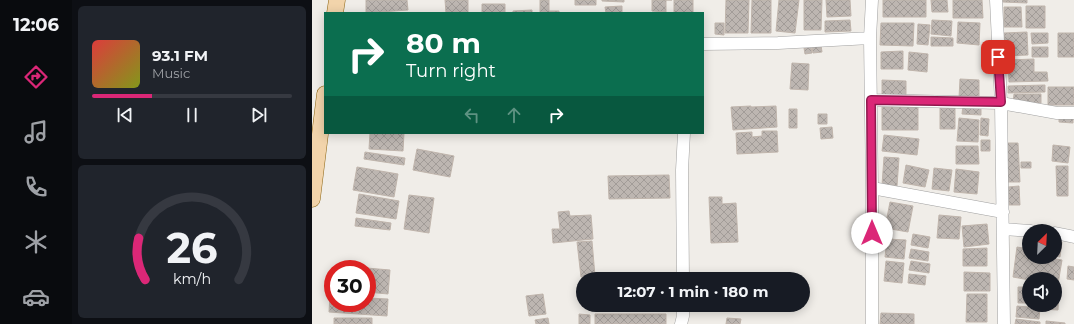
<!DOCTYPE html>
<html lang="en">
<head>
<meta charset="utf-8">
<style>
  body { margin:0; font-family:Montserrat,sans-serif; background:#20242c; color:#f1f3f6; height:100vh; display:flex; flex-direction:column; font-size:15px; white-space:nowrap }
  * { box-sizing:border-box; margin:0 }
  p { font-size:13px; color:#9ea1a6 }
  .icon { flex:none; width:22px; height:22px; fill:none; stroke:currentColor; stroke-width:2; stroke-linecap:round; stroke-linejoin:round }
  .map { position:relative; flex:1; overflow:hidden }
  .sheet { display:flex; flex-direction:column; gap:6px; padding:6px; background:#0d0f14; width:240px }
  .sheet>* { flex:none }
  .guide { position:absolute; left:12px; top:12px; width:380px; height:122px; border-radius:0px; box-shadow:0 2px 10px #0003; background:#0b6e4f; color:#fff; overflow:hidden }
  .needle { width:26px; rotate:24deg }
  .buttons { position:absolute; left:710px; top:224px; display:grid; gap:8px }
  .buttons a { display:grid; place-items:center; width:40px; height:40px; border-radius:50%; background:#171b24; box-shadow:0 2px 10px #0003; font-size:20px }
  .speed { position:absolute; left:12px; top:260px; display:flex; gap:8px; font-size:20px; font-weight:700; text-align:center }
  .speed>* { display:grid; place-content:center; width:52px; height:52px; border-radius:50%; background:#171b24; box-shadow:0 2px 10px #0003; line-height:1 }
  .speed .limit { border:6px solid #d22; background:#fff; color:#111 }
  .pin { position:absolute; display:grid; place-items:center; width:34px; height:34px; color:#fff; margin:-17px; border-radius:8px; box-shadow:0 2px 6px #0006 }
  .me { position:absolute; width:44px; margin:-22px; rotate:0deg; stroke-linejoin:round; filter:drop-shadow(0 0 3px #0008) }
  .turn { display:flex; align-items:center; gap:14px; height:84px; padding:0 16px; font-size:18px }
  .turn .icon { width:52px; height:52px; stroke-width:2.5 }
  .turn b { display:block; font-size:28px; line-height:34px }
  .lanes { display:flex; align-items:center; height:38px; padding:0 16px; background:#0003; justify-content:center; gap:20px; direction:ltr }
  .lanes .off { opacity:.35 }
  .sheet .card { flex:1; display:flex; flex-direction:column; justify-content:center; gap:6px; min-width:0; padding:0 14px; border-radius:6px; background:#20242c }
  .sheet .dial { align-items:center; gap:0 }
  .dial svg { height:104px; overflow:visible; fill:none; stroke:#363941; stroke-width:7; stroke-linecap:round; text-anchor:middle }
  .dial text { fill:#f1f3f6; stroke:none }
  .song { display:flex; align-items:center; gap:12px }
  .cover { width:48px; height:48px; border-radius:6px; background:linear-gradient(135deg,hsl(0 70% 55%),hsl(70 70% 35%)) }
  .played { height:4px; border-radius:2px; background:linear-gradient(90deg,#db2777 30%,#363941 30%) }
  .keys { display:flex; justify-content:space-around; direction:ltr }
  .trip { position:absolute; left:264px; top:272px; width:234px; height:40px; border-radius:20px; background:#171b24; box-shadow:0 2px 10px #0003; font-weight:700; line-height:40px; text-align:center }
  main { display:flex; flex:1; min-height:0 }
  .tabs { display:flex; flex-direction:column; width:72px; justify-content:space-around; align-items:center; background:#090b0e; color:#9ea1a6 }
  .tabs .icon { width:28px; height:28px }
  .tabs .on { color:#db2777 }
  .tabs b { font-size:18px; color:#f1f3f6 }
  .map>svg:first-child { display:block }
  .building { fill:url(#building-cross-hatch); stroke:#c0b5ac }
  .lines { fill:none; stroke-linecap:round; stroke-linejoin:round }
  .minor-casing { stroke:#a1a1a1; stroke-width:13 }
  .major-casing { stroke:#8b6411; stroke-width:17 }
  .minor { stroke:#fff; stroke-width:12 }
  .major { stroke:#f2d4ab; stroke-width:16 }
  .route-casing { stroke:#8e194d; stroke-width:10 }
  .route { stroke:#db2777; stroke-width:7 }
</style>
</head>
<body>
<main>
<nav class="tabs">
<b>12:06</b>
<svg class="icon on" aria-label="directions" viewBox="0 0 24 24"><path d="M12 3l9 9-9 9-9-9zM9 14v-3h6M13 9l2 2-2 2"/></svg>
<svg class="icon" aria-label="music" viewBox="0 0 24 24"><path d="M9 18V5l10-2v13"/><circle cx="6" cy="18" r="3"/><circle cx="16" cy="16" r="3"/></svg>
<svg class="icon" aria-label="phone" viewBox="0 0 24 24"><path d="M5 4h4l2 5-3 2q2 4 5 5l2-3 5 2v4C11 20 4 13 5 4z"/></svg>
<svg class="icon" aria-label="climate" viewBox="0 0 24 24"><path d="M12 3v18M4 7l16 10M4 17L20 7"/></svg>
<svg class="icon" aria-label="car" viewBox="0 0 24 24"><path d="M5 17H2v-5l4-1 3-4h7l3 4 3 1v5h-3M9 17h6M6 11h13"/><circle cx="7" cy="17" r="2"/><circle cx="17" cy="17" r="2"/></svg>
</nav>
<section class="sheet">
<div class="card">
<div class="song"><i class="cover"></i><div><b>93.1 FM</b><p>Music</p></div></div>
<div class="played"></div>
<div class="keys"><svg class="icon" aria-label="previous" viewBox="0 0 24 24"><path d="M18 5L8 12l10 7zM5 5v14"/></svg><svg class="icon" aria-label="pause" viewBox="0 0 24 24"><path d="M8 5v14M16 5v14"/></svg><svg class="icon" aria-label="next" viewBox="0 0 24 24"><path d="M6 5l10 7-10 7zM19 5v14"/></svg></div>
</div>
<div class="card dial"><svg viewBox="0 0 100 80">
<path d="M14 69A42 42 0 1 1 86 69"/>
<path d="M14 69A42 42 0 0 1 9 37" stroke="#db2777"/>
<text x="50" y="56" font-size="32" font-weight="700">26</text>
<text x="50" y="72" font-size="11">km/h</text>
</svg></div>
</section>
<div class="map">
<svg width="762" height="324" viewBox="0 0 762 324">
  <defs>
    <pattern id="building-cross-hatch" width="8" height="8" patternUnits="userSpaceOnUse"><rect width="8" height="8" fill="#bdb6b1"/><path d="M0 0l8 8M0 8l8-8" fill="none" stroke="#a29c98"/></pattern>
  </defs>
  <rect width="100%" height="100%" fill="#f0ede8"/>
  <path class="building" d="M54,0H95L96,10L54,13Z
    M133,0H156V13H134Z
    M228,0H237V11H247V13H228Z
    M263,0H284V5H263Z
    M290,0H312V2L290,1Z
    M340,0H360H354V12L340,11Z
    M362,0H381V13H362Z
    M414,0H437L436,33H413Z
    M440,0H459V33H439Z
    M467,0H487L483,33L464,31Z
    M492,0H510L509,30H492Z
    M514,0H538L539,16L515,17Z
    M571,0H614V17H571Z
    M619,0H635L636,12H620Z
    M641,0H670L671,18H641Z
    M691,0H715V3L691,2Z
    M170,4H193V13H170Z
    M310,6V13H294L293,7Z
    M714,6H733V28H714Z
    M692,7H709L710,27H692Z
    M220,10V13H201V11Z
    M538,20L539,31L513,32V21Z
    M620,20L640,21L639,36L619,34Z
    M646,22L668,23L667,45L645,43Z
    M403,23H412V35L403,34Z
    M569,23H602L601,46L568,45Z
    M606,24L618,25L616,45L605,44Z
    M715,32L716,55L693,56L692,33Z
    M719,33H736V43L720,44Z
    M746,33H762V57H746Z
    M619,37L641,38V46H619Z
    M509,45L510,52L501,53L500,47Z
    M499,47L500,53L493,54L492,48Z
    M720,47H736V57H720Z
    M591,51V69H569V52Z
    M597,52L616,54L615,72L596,70Z
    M722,59V72H735L736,81L697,82L696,60Z
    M480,63L497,64L496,90L478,89Z
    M648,79L667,80V99L647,98Z
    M570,80L594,81V98L570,97Z
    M733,85V92L696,93V86Z
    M736,87H762V105H736Z
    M702,94H729V103H701Z
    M651,105L669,107V115L650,114Z
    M439,106V107L464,106L465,127L421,130L419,107Z
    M570,107H606V130H570Z
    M628,108H643V129H628Z
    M477,109H485V128H477Z
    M506,114H515V124H506Z
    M747,116L761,117V123L747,122Z
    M647,118L667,120L666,142L645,141Z
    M669,118L677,119L676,136L668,135Z
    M520,127L521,138L509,139L508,128Z
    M450,131H465L466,152L425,154L424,133L440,132V137L450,136Z
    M58,133H92L91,151L57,149Z
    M572,135L607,139L605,155L570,151Z
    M669,140H678V151H669Z
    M693,143H706L708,182H695Z
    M741,145L758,147L756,163L740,161Z
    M644,146H666L667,164H644Z
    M105,149L142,156L138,177L101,170Z
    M53,152L93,158L92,165L52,159Z
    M572,157L587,158L585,186L570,185Z
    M709,162H719V168H709Z
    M594,165L617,170L613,187L591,183Z
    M744,166H756V196H745Z
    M45,167L86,174L82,197L41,190Z
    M622,168L640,170L637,191L620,189Z
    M644,169L667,172L665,194L642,192Z
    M357,175L358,198L297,199L296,176Z
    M707,186L708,205H697L696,187Z
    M47,194L87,201L84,219L44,213Z
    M97,195L122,198L117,233L92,229Z
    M397,197H410V204L424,203L426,242L399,243Z
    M578,202L601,206L596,232L573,228Z
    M257,211L258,216L279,215L281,239L241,243L240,229H248L246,212Z
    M627,215L649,217L647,239L625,238Z
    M44,218L79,223L78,230L43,226Z
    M675,224L677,244L652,247L650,226Z
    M601,234L618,237L616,248L599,245Z
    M575,239L594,240L592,259L573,257Z
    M280,241L283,276L269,277L265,242Z
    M743,241L750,242L748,257L743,256Z
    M705,247L717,249V257H732L750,260L746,284L743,283V279L717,280L701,277Z
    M675,248V266H651V249Z
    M599,249L617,252L616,261L597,258Z
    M574,261L592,263L590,283L572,281Z
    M599,261L618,264L617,273L597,270Z
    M31,266L78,270L76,294L55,292V269H31Z
    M756,266L762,267V280L755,279Z
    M652,272L678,273V291H652Z
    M597,274L614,276L613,285L596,283Z
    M706,287H717V303H706Z
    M743,289H747L746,310L729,309V305H743Z
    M231,294L234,314L217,316L214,296Z
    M655,294H675V322H654Z
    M18,295L21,296V303H55V298L76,299L75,316L17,312Z
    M705,306L728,308L727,319L704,317Z
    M569,313L602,314V324H568Z
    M267,314L278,315V324H267Z
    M283,314H354V324H283Z
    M22,318H60V324H22Z
    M236,318L237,324H224L223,320Z
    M415,318L429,319L428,324H414Z
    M704,319L728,322V324H703Z
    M734,321L753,323V324H734Z"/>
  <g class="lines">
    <g class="minor-casing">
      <path id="minor" d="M560,0L558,38L560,188V324
        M684,0L689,103L692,324
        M391,44L466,43L558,38
        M559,100L689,103L745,113H762
        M560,188L691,212
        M691,229L719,231
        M743,233L762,237
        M371,279L370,170L372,133
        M369,324L371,316V305"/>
    </g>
    <g class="major-casing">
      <path id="major" d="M23,13L25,0
        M0,199L13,94"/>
    </g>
    <use href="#minor" class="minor"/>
    <use href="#major" class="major"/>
  </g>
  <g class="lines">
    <g class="route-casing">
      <path id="route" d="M560,233L559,100L689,102L686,57"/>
    </g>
    <use href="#route" class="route"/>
  </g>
</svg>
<div class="buttons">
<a><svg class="needle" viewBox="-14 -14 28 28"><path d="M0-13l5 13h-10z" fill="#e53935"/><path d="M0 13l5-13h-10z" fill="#9ea1a6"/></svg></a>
<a><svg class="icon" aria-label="sound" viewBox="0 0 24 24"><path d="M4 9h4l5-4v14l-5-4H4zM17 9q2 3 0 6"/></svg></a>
</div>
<div class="speed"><div class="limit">30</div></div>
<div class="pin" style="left:686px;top:57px;background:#d93025"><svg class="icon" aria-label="arrive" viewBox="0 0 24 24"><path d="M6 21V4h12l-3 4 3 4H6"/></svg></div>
<svg class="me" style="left:560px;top:233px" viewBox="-20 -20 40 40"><circle r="19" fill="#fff"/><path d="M0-13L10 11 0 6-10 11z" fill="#db2777"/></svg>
<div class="trip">12:07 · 1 min · 180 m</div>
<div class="guide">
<div class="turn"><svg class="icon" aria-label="right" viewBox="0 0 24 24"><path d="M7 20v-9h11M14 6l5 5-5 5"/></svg><div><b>80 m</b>Turn right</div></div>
<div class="lanes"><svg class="icon off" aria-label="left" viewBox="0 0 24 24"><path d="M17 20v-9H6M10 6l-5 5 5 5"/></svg><svg class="icon off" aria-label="ahead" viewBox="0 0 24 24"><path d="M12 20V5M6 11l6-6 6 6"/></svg><svg class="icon" aria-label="right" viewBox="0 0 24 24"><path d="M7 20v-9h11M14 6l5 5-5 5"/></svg></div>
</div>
</div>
</main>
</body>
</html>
